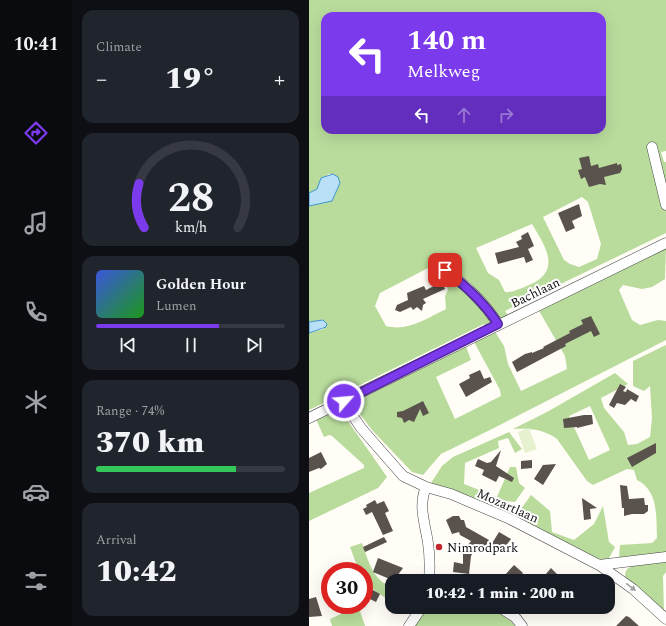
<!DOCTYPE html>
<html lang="en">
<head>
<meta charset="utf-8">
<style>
  body { margin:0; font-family:Spectral,serif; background:#20242c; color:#f1f3f6; height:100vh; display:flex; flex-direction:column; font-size:15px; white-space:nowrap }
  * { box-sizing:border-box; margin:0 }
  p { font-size:13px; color:#9ea1a6 }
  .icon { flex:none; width:22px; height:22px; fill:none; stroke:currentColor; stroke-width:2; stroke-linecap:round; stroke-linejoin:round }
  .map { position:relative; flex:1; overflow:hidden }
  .panel { display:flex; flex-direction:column; gap:10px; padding:10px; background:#0d0f14; width:237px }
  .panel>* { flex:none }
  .guide { position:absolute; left:12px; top:12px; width:285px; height:122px; border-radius:12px; box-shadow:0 4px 16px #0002; background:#7c3aed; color:#fff; overflow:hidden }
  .speed { position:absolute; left:12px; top:562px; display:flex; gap:8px; font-size:20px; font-weight:700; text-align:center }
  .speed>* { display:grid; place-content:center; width:52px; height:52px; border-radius:50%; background:#171b24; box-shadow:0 4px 16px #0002; line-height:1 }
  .speed .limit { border:6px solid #d22; background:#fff; color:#111 }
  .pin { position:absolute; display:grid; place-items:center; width:34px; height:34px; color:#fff; margin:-17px; border-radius:8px; box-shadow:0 2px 6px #0006 }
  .me { position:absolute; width:44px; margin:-22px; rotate:63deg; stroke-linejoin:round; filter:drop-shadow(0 0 3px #0008) }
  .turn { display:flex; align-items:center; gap:14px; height:84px; padding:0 20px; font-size:18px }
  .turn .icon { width:52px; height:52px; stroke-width:2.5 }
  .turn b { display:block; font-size:28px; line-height:34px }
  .lanes { display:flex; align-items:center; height:38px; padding:0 20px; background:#0003; justify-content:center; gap:20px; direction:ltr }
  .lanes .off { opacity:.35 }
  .big { font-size:30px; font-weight:800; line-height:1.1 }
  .panel .card { flex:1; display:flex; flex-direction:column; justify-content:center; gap:6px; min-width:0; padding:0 14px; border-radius:12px; background:#20242c }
  .panel .dial { align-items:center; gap:0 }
  .dial svg { height:104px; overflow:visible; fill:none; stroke:#363941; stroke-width:7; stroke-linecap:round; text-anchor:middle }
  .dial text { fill:#f1f3f6; stroke:none }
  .song { display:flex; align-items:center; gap:12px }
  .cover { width:48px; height:48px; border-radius:6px; background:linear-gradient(135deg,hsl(230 70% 55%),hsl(120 70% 35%)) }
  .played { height:4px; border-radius:2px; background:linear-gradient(90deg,#7c3aed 65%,#363941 65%) }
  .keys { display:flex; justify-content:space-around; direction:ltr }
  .heat { display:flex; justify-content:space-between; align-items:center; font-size:22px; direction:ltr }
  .charge { height:6px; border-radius:3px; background:linear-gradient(90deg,#34c759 74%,#363941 0) }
  .trip { position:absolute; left:76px; top:574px; width:230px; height:40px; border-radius:12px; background:#171b24; box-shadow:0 4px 16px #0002; font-weight:800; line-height:40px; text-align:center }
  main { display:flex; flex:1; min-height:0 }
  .tab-bar { display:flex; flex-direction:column; width:72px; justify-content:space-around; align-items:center; background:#090b0e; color:#9ea1a6 }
  .tab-bar .icon { width:28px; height:28px }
  .tab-bar .selected { color:#7c3aed }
  .tab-bar b { font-size:18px; color:#f1f3f6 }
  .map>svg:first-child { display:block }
  .forest { fill:#b9dc9c; fill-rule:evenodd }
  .pitch { fill:#e6f2cf }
  .water { fill:#b9e0f7; stroke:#3f96cf }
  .building { fill:#5a524d }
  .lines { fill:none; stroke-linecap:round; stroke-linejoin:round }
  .minor-casing { stroke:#444; stroke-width:11 }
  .minor { stroke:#fff; stroke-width:10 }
  .oneway { fill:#a0a0a0 }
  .route-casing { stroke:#51269a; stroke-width:10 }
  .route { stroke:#7c3aed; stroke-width:7 }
  .poi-dot { fill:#c4262e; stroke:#fff; stroke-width:1.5 }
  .labels { text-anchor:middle; stroke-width:4; stroke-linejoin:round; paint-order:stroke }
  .street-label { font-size:13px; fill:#111; stroke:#fff }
  .poi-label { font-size:13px; fill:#111; stroke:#fff; text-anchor:start }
</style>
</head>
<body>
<main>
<nav class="tab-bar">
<b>10:41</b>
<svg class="icon selected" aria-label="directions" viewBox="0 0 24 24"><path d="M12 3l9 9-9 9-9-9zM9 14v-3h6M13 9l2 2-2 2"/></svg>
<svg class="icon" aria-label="music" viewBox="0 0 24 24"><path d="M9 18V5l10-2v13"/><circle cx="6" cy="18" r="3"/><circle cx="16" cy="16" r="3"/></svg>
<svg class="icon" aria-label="phone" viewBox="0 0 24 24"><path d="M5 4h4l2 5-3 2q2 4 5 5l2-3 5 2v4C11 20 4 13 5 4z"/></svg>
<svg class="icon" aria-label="climate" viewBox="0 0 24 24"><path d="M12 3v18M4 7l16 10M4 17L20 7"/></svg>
<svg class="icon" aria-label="car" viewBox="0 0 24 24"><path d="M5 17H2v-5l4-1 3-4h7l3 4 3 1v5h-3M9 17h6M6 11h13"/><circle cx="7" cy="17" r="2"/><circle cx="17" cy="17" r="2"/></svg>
<svg class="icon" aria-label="filters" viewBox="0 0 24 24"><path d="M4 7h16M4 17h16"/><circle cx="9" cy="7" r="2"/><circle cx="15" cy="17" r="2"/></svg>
</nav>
<section class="panel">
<div class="card"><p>Climate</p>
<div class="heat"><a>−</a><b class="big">19°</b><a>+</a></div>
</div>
<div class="card dial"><svg viewBox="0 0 100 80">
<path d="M14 69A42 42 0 1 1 86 69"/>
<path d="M14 69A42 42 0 0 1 10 35" stroke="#7c3aed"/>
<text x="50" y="56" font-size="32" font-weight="700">28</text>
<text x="50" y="72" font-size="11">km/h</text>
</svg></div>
<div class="card">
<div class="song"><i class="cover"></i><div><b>Golden Hour</b><p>Lumen</p></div></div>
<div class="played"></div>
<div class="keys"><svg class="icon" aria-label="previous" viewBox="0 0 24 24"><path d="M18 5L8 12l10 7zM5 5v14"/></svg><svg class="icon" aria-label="pause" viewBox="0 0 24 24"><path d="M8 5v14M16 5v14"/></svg><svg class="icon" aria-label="next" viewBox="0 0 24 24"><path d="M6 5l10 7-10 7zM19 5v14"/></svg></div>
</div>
<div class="card"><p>Range · 74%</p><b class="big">370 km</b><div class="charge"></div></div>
<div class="card"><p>Arrival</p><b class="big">10:42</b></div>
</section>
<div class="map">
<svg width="357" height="626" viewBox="0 0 357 626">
  <rect width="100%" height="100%" fill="#fffdf5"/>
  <path class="forest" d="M0,0H357V151L352,152L355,162H357V233L196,311L200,317L177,329L175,324L0,410V333L15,329L14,320L0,322V206C21,202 29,200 29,177L24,174H19L9,189L0,193ZM16,16H293V130H16ZM273,197L279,202L292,244L288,259L270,267L261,264L255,260L234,217ZM223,224C237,247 253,271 220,285C213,288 203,293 196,292L190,280L179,273L167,248ZM121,267L137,283L139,290L136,296L137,309C118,318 99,332 77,326L66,306L71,293Z
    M353,248L357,249L356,279L343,287L333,289L314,285L310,290L323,320L331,325L349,320L357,321V340L185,428L132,454L114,475L103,472L63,430L51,414L46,398L156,344L162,360L127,377L146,419L192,396L191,390L164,340L185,330L195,346L199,364L212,391L258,369L256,356L229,309Z
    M357,345V554L310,558L311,545L343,543L348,538C347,517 350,491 328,480L325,470L318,469L284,485L278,481L248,439C235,429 219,428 204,429L238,412L306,373L319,384L292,398L295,408L315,432L319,445L328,444L341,437L343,418L341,386L335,391L324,386V361ZM281,406L301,450L280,460L260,416Z
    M26,408L34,414L78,477L69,488L0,521V493L55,468V465L23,436L20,435L15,437L6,417Z
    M200,432L213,449L206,453L199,438L189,441L190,448L156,463L155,484L188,497L201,467H207L210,483L216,488L206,502L197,501L180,505L122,483L133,466L144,457Z
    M222,495L241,511L243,532L265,540L285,524L294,506L300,542L306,547L299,560H292L206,517Z
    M53,543C59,560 64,581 83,587V603L56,583L55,571H50L41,547Z
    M357,562V572L354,576L355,613L317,579C310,561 345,563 357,562Z
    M116,607H180L198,617L206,626H102Z
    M45,608H50L56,626H23L21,619Z"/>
  <path class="pitch" d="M220,428L228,449L216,453L209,432Z"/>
  <path class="water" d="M24,174L29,177L31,183L23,201L0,206V193L8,189L12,178Z
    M14,320L18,324L17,327L0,333V322Z"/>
  <path class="building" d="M280,156L282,166L289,164L290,168L308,163V165L312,164L313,169L311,173L295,177L297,185L291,184L280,187L276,177L272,179L269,170L273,169L270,158Z
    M270,204L273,216L263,221L266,228L257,232L249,213Z
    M219,232L225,246L219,249L224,260L217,263L215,257L189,264L186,253L210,247L207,242L213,239L212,236Z
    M133,282L136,289L114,299L117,303L114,305L113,311L108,307L104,310L102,307L91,312L86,310L88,305L99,300L98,293L115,286L117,290Z
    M282,316L291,334L285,337L282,331L256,344L257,346L208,372L203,362L216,354L223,352V353L235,348L234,347L261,333L260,331L274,324L272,320Z
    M171,370L175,379L181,377L183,382L157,397L150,384L161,378L160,375Z
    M311,384L317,387L314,391L317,392L318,389L330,396L327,402L322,399L316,405L308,403L305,408L300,405Z
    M114,401L120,413L114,416L111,409L105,422L100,420L95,423L93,418L88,417V412L94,411Z
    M275,415H283L284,424L268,428V427L255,428L254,419Z
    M347,443V453L323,467L318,458Z
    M192,450L187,466L205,478L203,482L190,476L187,482L173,475L175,470L166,466L169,459L178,463L182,462Z
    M12,452L18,464L12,469L10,468L0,472V458Z
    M223,460V468L212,469V461Z
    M247,464L234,485L225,479L234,465Z
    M311,485L318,486L320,499L335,498L336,505H339V511L335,514H323L315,516V508H313Z
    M273,498L288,508L281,509L282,519L275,520Z
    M66,500L68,504L75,501L80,511L76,513L84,531L74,535L63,512L57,515L54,509L58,507L57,505Z
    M144,516H150L152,520H155L157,527L180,540L176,548L169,544L162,556L160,574L144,572L145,562L154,564V552L162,541L151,535L150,532L143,534L137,520Z
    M190,532L202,539L193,551L182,545Z
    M75,537L78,542L56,552L54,547Z
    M69,558L94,568L86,579L83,578V580L64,572Z
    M205,565L214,573L207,581H200L195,576Z
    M242,568L251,577L248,581H231Z
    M55,585L71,594L67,602L55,596Z
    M7,597L13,616L0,617V599Z
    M317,616L320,617L330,626H307Z"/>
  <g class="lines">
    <g class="minor-casing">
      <path id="minor" d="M343,147L357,205
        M137,270C157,286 175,302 189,324
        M40,410L52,428L94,476L117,487L142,494L201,519L290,565L324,589L357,619
        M0,418L357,243
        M117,487C109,506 116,523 119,543C121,556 121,568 120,581
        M290,565L357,557
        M190,607L206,617L213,626
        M100,626L113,607"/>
    </g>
    <use href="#minor" class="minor"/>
  </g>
  <defs><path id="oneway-solid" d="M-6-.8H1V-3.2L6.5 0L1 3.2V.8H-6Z"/></defs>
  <use class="oneway" href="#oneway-solid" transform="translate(322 587) rotate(38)"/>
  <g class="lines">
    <g class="route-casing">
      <path id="route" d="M35,401L189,324C175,302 157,286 136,270"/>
    </g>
    <use href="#route" class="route"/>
  </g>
  <circle class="poi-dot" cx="130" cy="547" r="4"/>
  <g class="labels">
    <g class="street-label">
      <text transform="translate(226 292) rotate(-26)" y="5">Bachlaan</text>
      <text transform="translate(199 505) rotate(24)" y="5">Mozartlaan</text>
    </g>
    <g class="poi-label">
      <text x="138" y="552">Nimrodpark</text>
    </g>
  </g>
</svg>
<div class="speed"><div class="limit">30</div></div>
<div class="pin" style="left:136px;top:270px;background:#d93025"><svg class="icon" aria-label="arrive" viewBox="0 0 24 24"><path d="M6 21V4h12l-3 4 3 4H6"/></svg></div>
<svg class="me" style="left:35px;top:401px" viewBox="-20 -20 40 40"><circle r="17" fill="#7c3aed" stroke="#fff" stroke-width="3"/><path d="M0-11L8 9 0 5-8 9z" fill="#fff"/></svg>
<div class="trip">10:42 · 1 min · 200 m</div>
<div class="guide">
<div class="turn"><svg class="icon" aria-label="left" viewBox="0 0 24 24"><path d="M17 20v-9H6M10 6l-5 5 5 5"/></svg><div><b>140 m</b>Melkweg</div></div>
<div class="lanes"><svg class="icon" aria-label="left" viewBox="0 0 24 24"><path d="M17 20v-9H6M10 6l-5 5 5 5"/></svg><svg class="icon off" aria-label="ahead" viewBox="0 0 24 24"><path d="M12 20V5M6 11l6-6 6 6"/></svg><svg class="icon off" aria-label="right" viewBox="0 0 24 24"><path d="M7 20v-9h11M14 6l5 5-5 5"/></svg></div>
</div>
</div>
</main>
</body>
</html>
